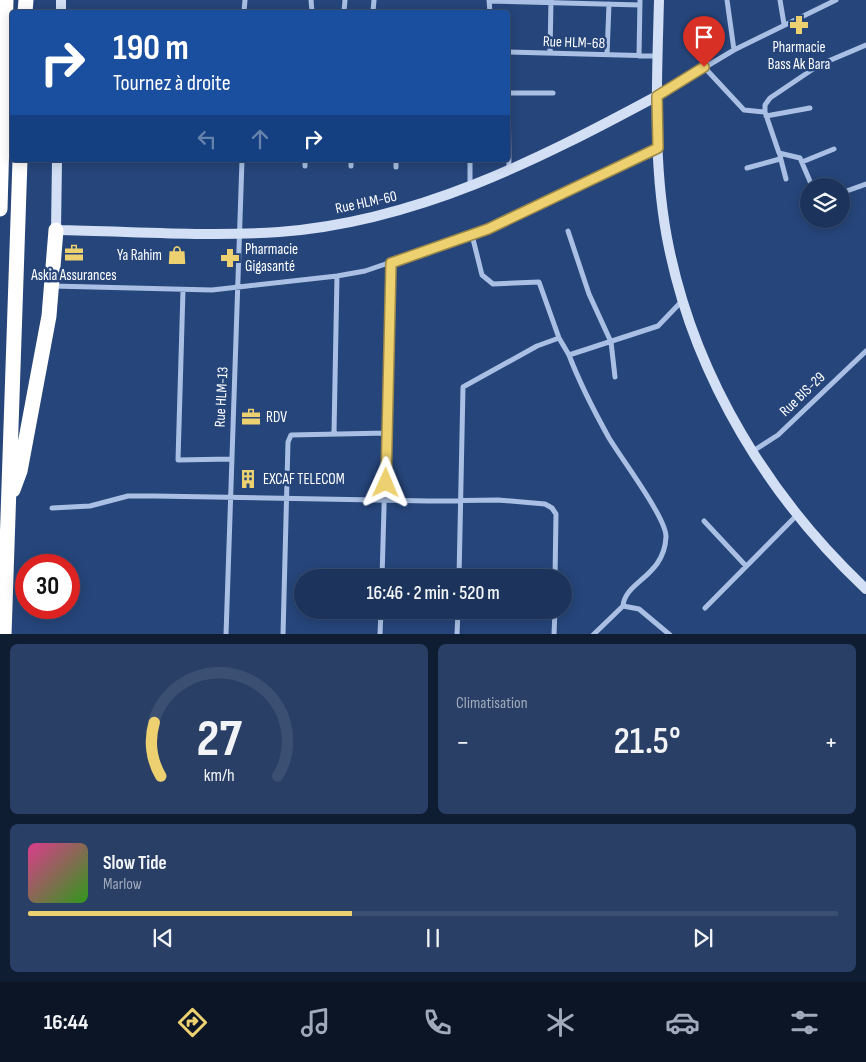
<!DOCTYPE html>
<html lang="fr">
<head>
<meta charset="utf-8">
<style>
  body { margin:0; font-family:"Sofia Sans Condensed",sans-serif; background:#293f65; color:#f1f3f6; height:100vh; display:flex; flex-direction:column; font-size:19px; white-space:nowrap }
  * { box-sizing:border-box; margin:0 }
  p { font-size:16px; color:#a0aabb }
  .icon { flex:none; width:28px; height:28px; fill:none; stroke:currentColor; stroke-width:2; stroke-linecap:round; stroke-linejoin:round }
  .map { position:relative; height:634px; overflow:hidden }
  .panel { display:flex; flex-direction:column; gap:10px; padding:10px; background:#0f1d33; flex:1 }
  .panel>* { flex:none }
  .guide { position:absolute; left:10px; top:10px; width:500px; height:152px; border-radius:5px; box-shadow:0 2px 12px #0003,0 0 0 1px #3a4f72; background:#1a4fa0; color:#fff; overflow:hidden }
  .tools { position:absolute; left:800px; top:178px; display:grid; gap:10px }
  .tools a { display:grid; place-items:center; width:50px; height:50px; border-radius:50%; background:#1c345c; box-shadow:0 2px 12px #0003,0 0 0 1px #3a4f72; font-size:25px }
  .speed { position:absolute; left:15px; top:554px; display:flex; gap:10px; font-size:25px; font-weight:700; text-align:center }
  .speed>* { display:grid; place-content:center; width:65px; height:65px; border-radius:50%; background:#1c345c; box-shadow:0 2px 12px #0003,0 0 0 1px #3a4f72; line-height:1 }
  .speed .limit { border:8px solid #d22; background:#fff; color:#111 }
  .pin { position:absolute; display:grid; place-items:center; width:42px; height:42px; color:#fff; margin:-51px -21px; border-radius:50% 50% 50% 0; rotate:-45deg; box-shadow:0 0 5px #0007 }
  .pin .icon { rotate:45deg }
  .me { position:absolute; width:55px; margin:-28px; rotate:1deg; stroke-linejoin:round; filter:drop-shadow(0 0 4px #0008) }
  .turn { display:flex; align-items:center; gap:18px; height:105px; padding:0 20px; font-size:22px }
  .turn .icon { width:65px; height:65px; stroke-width:2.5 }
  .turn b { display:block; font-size:35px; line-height:42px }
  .lanes { display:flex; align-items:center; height:48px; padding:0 20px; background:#0003; justify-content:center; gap:25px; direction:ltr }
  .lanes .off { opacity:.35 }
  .big { font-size:38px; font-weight:600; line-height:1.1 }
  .panel .widget { flex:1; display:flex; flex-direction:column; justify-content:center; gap:8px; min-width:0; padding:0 18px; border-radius:8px; background:#293f65 }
  .panel .dial { align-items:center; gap:0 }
  .dial svg { height:130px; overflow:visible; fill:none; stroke:#3a4f72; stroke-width:7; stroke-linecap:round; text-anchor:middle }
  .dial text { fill:#f1f3f6; stroke:none }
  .song { display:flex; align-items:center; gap:15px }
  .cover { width:60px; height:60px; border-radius:8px; background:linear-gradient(135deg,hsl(330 70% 55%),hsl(110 70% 35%)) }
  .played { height:5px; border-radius:2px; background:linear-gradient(90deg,#edd06f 40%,#3a4f72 40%) }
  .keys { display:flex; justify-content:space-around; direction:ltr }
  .heat { display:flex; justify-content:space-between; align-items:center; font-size:28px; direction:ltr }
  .panel .tiles { flex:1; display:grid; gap:10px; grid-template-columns:1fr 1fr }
  .widget:last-child { grid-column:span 2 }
  .trip { position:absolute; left:294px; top:569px; width:278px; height:50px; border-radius:25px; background:#1c345c; box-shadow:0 2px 12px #0003,0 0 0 1px #3a4f72; font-weight:600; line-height:50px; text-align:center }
  .menu { display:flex; height:80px; justify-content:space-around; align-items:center; background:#0b1525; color:#a0aabb }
  .menu .icon { width:35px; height:35px }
  .menu .selected { color:#edd06f }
  .menu b { font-size:22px; color:#f1f3f6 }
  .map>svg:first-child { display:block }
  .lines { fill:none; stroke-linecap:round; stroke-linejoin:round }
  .street { stroke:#a9c0e4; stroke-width:5 }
  .secondary { stroke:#d2dff4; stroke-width:10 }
  .highway { stroke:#fff; stroke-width:15 }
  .route-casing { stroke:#9a8748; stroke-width:12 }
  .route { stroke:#edd06f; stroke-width:9 }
  .labels { text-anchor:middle; stroke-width:5; stroke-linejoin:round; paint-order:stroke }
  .street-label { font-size:15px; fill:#fff; stroke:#26457a }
  .poi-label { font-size:15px; fill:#fff; stroke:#26457a; text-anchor:start }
</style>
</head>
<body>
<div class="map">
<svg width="866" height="635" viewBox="0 0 866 635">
  <rect width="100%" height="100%" fill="#26457a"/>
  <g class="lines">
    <path class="street" d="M311,0L312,12
      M489,0L490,12
      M727,0L734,50
      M780,0L784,24
      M489,1L640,5
      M244,12L245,0
      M344,12L345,0
      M373,12L374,0
      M508,52L657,56
      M550,53L551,0
      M607,55L609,4
      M639,56L640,0
      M704,67L744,110L765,112L779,153L800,158L812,186
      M508,80L509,170
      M509,93H553
      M657,96L734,50L836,0
      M765,112V105L770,98L819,65L866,45
      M766,116L810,108
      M780,156L786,179
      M802,162L834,149
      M305,166V160
      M351,166V160
      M396,167V160
      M747,168L780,159
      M470,186V160
      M841,193L866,184
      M568,231L589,294L611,342L615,377
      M472,235L482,275L493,284L539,282L559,338
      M53,286L212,290L337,276L365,271L488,229L657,148
      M183,290L178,460L231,459
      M569,355C580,384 594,411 609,438C621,458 667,519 666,537C664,577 625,581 623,606
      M334,433L337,276
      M753,451L778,435L866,351
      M52,508L90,506L128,496H155L428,501L498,500L545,504L552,508L556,514L555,578
      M704,521L746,566
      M382,578L391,263
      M459,578L463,387L537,346L559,338L569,355L658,326L682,301
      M705,608L798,514
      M226,635L242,160
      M283,635L288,442L291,435L387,433
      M380,635L381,610
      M457,635L458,610
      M554,635L555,610
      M593,635L623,606L639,609L670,635"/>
    <path class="secondary" d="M659,0C657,82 652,167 669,248C696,379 770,499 866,589
      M61,12V0
      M57,160L56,230C130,231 205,237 279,232C416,222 538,160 657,96"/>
    <path class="highway" d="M25,12L26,0
      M0,209L6,0
      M13,490L20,471L49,316L56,230
      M4,635L20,160"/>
  </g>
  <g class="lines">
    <g class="route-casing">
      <path id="route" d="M386,483L391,263L488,229L658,148L657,96L704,67"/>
    </g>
    <use href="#route" class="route"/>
  </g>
  <defs>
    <g id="pharmacy-bare" transform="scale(1.5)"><path d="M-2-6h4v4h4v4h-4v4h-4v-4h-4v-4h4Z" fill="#edd06f" stroke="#26457a" stroke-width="2.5" paint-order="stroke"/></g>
    <g id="office-bare" transform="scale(1.5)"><path d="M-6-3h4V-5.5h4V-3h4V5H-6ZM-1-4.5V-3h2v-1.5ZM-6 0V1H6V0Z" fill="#edd06f" stroke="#26457a" stroke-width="2.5" paint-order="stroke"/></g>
    <g id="shop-bare" transform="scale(1.5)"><path d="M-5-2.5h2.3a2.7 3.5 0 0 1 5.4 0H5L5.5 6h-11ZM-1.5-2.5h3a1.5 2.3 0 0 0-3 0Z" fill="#edd06f" stroke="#26457a" stroke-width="2.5" paint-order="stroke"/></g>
    <g id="building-bare" transform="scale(1.5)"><path d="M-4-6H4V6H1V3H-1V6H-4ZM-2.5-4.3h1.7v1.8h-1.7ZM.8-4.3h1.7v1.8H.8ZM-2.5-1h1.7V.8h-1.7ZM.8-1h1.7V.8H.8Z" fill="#edd06f" stroke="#26457a" stroke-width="2.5" paint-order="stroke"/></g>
  </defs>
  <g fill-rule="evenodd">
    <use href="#pharmacy-bare" x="799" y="25"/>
    <use href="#office-bare" x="74" y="253"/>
    <use href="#shop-bare" x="177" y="255"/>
    <use href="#pharmacy-bare" x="230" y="258"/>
    <use href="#office-bare" x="251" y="417"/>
    <use href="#building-bare" x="248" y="479"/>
  </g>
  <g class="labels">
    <g class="street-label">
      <text transform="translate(574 42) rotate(2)" y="5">Rue HLM-68</text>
      <text transform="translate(366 202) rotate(-12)" y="5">Rue HLM-60</text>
      <text transform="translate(802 394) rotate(-44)" y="5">Rue BIS-29</text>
      <text transform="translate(221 397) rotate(-87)" y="5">Rue HLM-13</text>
    </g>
    <g class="poi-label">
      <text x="799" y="52" text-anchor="middle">Pharmacie<tspan x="799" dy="17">Bass Ak Bara</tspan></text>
      <text x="245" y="254">Pharmacie<tspan x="245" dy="17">Gigasanté</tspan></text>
      <text x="162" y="260" text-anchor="end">Ya Rahim</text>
      <text x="74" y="280" text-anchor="middle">Askia Assurances</text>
      <text x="266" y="422">RDV</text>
      <text x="263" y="484">EXCAF TELECOM</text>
    </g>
  </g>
</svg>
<div class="tools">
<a><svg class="icon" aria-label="layers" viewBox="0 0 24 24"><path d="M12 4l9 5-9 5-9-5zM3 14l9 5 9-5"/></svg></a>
</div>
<div class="speed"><div class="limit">30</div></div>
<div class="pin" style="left:704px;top:67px;background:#d93025"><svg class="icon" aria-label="arrive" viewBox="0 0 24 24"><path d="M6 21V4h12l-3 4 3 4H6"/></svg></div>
<svg class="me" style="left:386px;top:483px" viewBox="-20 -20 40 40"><path d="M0-17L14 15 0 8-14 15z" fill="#edd06f" stroke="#fff" stroke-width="4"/></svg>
<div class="trip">16:46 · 2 min · 520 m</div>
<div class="guide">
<div class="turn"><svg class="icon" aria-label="right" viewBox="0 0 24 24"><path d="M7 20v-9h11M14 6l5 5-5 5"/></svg><div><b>190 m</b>Tournez à droite</div></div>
<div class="lanes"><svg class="icon off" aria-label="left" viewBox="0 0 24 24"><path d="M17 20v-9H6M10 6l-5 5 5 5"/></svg><svg class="icon off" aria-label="ahead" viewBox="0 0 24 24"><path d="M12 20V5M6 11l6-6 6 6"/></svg><svg class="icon" aria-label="right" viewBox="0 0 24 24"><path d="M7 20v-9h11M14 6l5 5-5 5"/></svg></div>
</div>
</div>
<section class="panel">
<div class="tiles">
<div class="widget dial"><svg viewBox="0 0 100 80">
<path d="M14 69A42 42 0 1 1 86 69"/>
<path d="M14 69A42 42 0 0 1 10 36" stroke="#edd06f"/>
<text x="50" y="56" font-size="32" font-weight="700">27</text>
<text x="50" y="72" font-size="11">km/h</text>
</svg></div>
<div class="widget"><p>Climatisation</p>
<div class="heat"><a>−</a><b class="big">21.5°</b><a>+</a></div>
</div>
<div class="widget">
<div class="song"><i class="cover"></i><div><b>Slow Tide</b><p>Marlow</p></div></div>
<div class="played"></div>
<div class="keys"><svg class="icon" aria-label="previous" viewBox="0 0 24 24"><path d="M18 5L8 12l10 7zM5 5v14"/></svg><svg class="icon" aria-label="pause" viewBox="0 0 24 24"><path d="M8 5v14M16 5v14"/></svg><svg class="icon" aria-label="next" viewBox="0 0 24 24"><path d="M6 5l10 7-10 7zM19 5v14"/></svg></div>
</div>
</div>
</section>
<nav class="menu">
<b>16:44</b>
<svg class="icon selected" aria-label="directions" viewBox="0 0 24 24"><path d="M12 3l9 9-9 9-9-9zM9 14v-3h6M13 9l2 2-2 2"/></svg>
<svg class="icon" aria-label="music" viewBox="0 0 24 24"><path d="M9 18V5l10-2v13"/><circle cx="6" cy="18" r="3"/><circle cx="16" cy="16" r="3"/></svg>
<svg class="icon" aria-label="phone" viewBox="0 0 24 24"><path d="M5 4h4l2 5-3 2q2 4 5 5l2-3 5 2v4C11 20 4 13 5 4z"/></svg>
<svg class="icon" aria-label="climate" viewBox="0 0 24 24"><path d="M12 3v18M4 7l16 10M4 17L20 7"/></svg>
<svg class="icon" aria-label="car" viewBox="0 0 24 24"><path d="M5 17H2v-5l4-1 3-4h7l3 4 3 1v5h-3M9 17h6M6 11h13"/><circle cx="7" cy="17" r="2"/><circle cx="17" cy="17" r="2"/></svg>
<svg class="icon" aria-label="filters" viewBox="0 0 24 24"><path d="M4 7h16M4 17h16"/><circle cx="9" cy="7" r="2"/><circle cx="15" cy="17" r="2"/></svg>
</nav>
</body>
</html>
